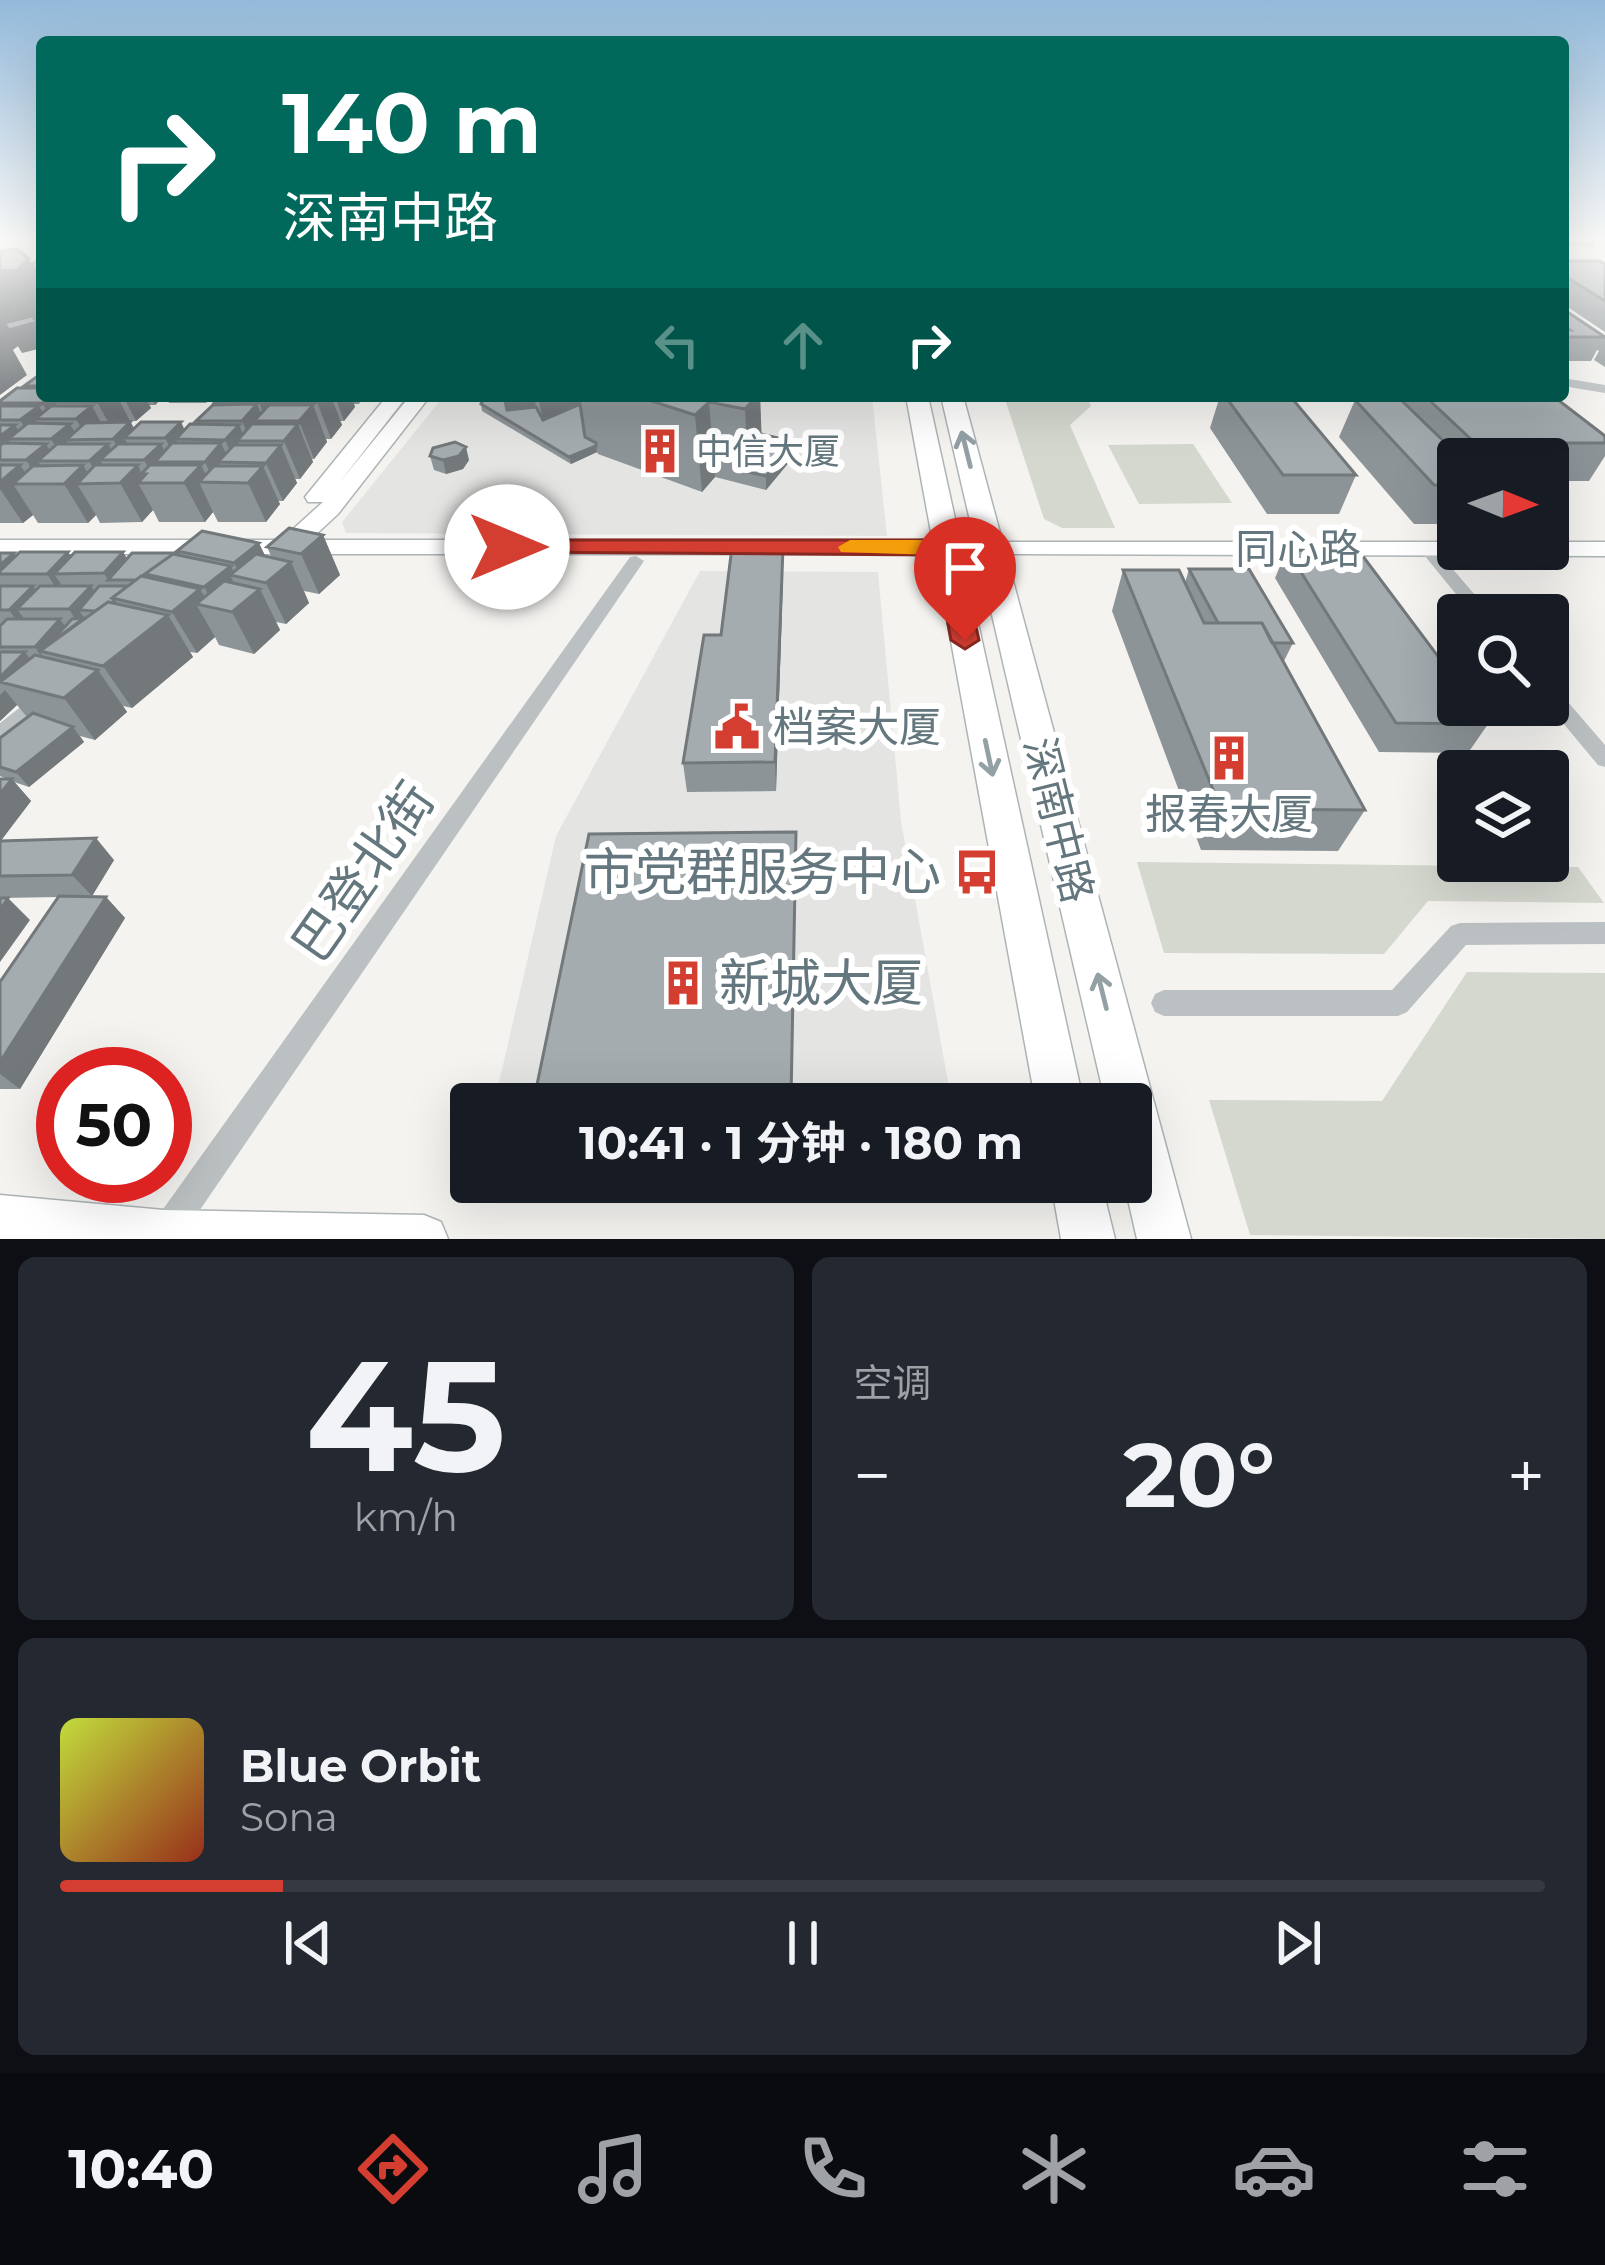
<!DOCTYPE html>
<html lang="zh">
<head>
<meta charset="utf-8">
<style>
  body { margin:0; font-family:Montserrat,"Noto Sans SC",sans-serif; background:#242831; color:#f1f3f6; height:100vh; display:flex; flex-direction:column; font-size:45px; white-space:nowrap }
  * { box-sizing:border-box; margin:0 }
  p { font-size:39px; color:#9ea1a6 }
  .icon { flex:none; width:66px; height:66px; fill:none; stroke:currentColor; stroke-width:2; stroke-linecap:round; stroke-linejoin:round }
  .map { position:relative; height:1239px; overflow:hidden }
  .drawer { display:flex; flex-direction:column; gap:18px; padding:18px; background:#0d0f14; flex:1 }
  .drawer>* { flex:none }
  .top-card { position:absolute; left:36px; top:36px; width:1533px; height:366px; border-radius:12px; box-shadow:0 12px 48px #0002; background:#00695c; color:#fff; overflow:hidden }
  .needle { width:78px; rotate:91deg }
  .fabs { position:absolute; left:1437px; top:438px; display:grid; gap:24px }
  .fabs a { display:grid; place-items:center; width:132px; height:132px; border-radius:12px; background:#171b24; box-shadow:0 12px 48px #0002; font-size:60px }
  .speed { position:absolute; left:36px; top:1047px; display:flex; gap:24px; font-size:60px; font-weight:700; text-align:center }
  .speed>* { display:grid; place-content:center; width:156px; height:156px; border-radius:50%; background:#171b24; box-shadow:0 12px 48px #0002; line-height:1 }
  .speed .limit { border:18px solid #d22; background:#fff; color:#111 }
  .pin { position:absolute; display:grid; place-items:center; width:102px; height:102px; color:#fff; margin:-123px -51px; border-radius:50% 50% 50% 0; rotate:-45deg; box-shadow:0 0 12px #0007 }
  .pin .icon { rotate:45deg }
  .me { position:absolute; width:132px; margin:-66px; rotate:90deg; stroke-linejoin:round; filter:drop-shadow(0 0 9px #0008) }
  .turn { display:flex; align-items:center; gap:42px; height:252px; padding:0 48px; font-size:54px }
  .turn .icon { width:156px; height:156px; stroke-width:2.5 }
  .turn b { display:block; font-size:84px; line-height:102px }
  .lanes { display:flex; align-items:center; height:114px; padding:0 48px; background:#0003; justify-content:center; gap:60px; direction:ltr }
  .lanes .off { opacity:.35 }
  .big { font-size:90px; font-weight:700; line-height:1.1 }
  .drawer .widget { flex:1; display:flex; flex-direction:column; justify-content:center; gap:18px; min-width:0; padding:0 42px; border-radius:18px; background:#242831 }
  .drawer .dial { align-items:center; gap:0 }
  .dial b { font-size:156px; line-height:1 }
  .song { display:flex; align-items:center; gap:36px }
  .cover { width:144px; height:144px; border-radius:18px; background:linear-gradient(135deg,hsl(70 70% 55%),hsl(10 70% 35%)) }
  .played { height:12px; border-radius:6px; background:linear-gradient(90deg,#d33e31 15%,#363941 15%) }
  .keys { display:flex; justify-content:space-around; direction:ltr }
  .heat { display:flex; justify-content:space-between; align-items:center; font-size:66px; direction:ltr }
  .drawer .tiles { flex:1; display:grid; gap:18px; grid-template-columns:1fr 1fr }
  .widget:last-child { grid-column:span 2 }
  .trip { position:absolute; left:450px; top:1083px; width:702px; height:120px; border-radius:12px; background:#171b24; box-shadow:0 12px 48px #0002; font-weight:700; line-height:120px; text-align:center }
  .dock { display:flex; height:192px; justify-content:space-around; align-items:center; background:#090b0e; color:#9ea1a6 }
  .dock .icon { width:84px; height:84px }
  .dock .active { color:#d33e31 }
  .dock b { font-size:54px; color:#f1f3f6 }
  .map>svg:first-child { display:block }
  .built { fill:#e4e5e3 }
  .green { fill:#d4d8cf }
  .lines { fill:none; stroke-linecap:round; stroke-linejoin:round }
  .secondary-casing { stroke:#adb4b6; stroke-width:3 }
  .primary-casing { stroke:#aeb4b6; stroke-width:3 }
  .street { fill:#bbc0c2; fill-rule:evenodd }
  .secondary { fill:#fff; fill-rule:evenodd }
  .primary { fill:#fff; fill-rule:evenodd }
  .wall { fill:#8d9497 }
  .shaded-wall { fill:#73787b }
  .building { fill:#a4acb0; stroke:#73787b; stroke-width:3 }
  .oneway { stroke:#93a0a5 }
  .route { fill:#d33e31; stroke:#892820; stroke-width:3 }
  .slow { fill:#f59e0b }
  .labels { text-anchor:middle; stroke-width:12; stroke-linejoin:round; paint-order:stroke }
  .far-poi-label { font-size:36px; fill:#65777e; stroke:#fff; text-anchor:start }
  .street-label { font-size:42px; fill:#65777e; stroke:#fff }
  .poi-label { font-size:42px; fill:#65777e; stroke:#fff; text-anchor:start }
  .near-street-label { font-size:51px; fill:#65777e; stroke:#fff }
  .near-poi-label { font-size:51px; fill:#65777e; stroke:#fff; text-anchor:end }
</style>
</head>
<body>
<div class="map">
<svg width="1605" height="1239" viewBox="0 0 1605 1239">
  <rect width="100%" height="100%" fill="#f4f3f0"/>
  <path class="built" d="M444,396H872L887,536L346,533L342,522Z
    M700,571L878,572L901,821L952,1104H494L556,836Z"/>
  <path class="green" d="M1004,396H1087L1091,406L1070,425L1115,528H1062L1044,519Z
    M1193,444L1232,503L1139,504L1108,445Z
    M1137,862L1578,867L1604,903L1428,901L1384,954L1164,953Z
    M1467,972L1605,973V1239L1250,1235L1209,1100L1382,1101Z"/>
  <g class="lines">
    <g class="secondary-casing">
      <path id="secondary" d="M387,396H407L339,483L410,396H430L338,514L310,540H946L958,547L946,554H0V540H281L323,502H308L305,497Z
        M990,542H1458V549H1548V542H1605V556L981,554L978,549L981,544Z
        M0,1195L164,1210L424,1215L441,1222L448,1239H0Z"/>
    </g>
    <g class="primary-casing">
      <path id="primary" d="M906,396H928L1084,1104H1036Z
        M941,396H963L1191,1239H1137L1124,1182H1131V1104H1106Z
        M1051,1182H1101L1115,1239H1061Z"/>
    </g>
    <path class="street" d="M1563,378L1605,385V393L1563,386Z
      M1428,545L1434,547L1492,615H1473L1420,550Z
      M636,556L644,561L180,1239H155L151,1230L156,1219L630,557Z
      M1548,685L1555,687L1605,745V767L1598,765L1548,705Z
      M43,693L50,695L53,700L50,705L7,739L0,742V723L36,695Z
      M1605,922V944L1466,945L1407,1012L1398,1016H1164L1155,1012L1151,1003L1155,994L1164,990H1392L1451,926L1460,923Z"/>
    <use href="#secondary" class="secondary"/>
    <use href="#primary" class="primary"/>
  </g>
  <path class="wall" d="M1563,240H1596L1593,247L1563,246Z
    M1563,261L1605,264V332L1563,304Z
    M1563,309L1604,336L1605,335V367L1594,360L1599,351L1597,350L1591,361H1563Z
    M42,373V396H164L155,405H149L151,408L136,421H130L134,429L185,430L198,424L196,421L216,405L213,397L206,403H169L166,396H364L359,404H354L355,407L344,421H340L342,425L331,439H326L327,442L314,459H312L313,462L300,479H295L297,483L283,501H278L280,504L266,522H218L213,512L205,522H159L153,510L142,522L100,523L96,515L88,523H38L33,515L23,523H0V401L25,388L24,386Z
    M485,396H760L761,434L795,442V455L766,490L715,477L702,492L598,454L597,452L571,464L482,411L481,404Z
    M1220,396H1553L1605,436V456L1589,481H1548V459H1458V524H1414L1339,437L1355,400H1398L1400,397L1293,399L1356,475L1339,514H1267L1210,428Z
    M430,456L469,460L463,469L446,474L434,470Z
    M323,535L340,575L319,594L304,591L309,603L286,624L276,622L280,630L254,654L219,645L215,637L197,653L190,652L193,657L132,708L123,706L127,712L95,740L80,736L84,742L29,787L14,782L31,801L1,840L114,860L92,896L106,897L125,918L20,1089H0V982L59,897L0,898V779H7L0,776V738L27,717L7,693L17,705L0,721V553L16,556L68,552L71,556L127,558L178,553L177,551L272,558L267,547Z
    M1287,550L1488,724L1468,753L1379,752L1275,578Z
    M1189,569L1293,643L1283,663L1365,810L1338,851L1201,850L1112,611L1123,570L1185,583Z
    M783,575L776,791L687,792L683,763L721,635Z
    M796,832L791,1104H533Z"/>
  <path class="shaded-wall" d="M29,259L42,282V348L22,353L4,323L18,346L13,350L27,375L0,395V271Z
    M51,396H66L55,402L65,419H52L42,403Z
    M104,396H117L139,438H124L137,460H124L113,439L116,436L97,402Z
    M123,396H145L151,408L136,421Z
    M150,396H164L155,405Z
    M264,396H276L279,402H274L281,421H267L259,402Z
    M322,396H331L342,425L331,439L317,402Z
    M335,396H351L355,407L344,421Z
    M504,396H534L537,413L509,416Z
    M538,396H578L581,410L544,426Z
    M757,396H760L763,468L748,472L745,409Z
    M709,402L715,477L702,492L695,415Z
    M257,404L264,421H254L263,441H251L242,421Z
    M313,405L327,442L314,459L299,421Z
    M39,406L47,419H35L47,439H32L20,420Z
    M92,406L110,439H88L76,419Z
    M181,422L189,439H176L187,462H178L165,438Z
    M70,424L79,439L66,440L78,461H64L51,439Z
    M298,424L313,462L300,479L284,441Z
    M15,425L24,439H8L21,460L0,452V436Z
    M239,425L246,441H237L247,463L235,462L225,440Z
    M795,442V455L766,490V476Z
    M221,443L230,462H218L228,483H215L205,462Z
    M46,444L57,461H38L52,484H41L26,460Z
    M108,444L117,460H100L113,483H102L89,461Z
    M161,444L170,462H155L166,483H156L144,460Z
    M281,445L297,483L283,501L266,463Z
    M596,446L597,452L571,464L569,457Z
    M466,447L469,460L463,469L446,474L443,460Z
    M20,465L33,484H13L33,515L23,523L0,489V482Z
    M83,465L94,483L77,484L96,515L88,523L64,484Z
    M138,465L145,483H138L153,510L142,522L120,483Z
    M201,465L210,483L199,482L213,512L205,522L184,483Z
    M263,466L280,504L266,522L248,483Z
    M323,535L340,575L319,594L301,554Z
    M259,543L275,576L291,562L309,603L286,624L266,583L242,578L234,563Z
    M783,547V575L776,791L775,762Z
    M68,552L77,566L54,574L61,584L56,588L47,574Z
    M123,552L132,566L108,580L104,573Z
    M14,553L23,567L0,574V565Z
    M231,566L236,577L230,575L244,603L260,589L280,630L254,654L232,612L216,609L204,587Z
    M33,586L43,601L17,609L25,620L20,625L9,610Z
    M91,586L100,600L79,610L84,618L78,624L69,609Z
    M200,589L211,607L196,604L215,637L197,653L172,612Z
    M168,615L193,657L132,708L103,666Z
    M60,619L70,634L40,651L45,662L35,647Z
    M25,652L36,667L0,681V677Z
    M98,670L127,712L95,740L64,698Z
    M5,690L17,705L0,721V695Z
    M73,727L84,742L29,787L16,772Z
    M12,779L31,801L0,842V794Z
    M96,838L114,860L92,896L72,875Z
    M106,897L125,918L20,1089L0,1074V1062Z
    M8,898L30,920L0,962V910Z"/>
  <path class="building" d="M17,249L29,259L17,270L0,271V251Z
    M42,258V282L32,264Z
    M1563,261H1599L1605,264V301L1563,275Z
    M1563,309L1605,337H1563V330H1570L1563,325Z
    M32,316L37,322L9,330L4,323Z
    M42,373V386H24Z
    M17,388H42V396H51L42,403H0V401Z
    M62,396H104L97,402H55Z
    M221,396H264L259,402H215Z
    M279,396H322L317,402H274Z
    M485,396H504L507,410L536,407L543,420L580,404L585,437L596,443V446L569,457L481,404Z
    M636,396H757L745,409L709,402L695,415Z
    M1225,396H1290L1356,475H1283Z
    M1425,396H1553L1605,436V443H1475Z
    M1355,400H1401L1462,459H1458V485H1434Z
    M257,404L242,421H196L213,405Z
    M269,405H313L299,421H254Z
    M0,406H39L20,420H0Z
    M51,406H92L76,419H35Z
    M130,422L113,439L66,440L85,423Z
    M141,422H181L165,438H124Z
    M28,423L70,424L51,439H8Z
    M190,424L239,425L225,440L176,439Z
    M252,424H298L284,441H237Z
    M0,425H15L0,436Z
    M761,434L795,442L766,476L748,472L762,455Z
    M455,442L466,447L459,456L443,460L430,456L433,448Z
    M3,443L46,444L26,460H0V446Z
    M172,443H221L205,462H155Z
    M57,444H108L89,461H38Z
    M118,444H161L144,460H100Z
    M234,445H281L266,463L218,462Z
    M0,465H20L0,482Z
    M83,465L64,484H13L33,466Z
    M95,465H138L120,483L77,484Z
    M150,465H201L184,483H138L146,474H141Z
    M214,466H263L248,483L199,482Z
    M289,528L323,535L301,554L267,547Z
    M202,531L259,543L234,563L177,551Z
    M732,547H783L775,762L683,763L704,635H721Z
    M1287,550L1359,551L1458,683V705H1474L1488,724L1396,723Z
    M20,552H68L47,574H0V571Z
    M75,552H123L104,573L54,574Z
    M0,553H14L0,565Z
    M132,553H178L179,555L173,554L145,574L147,577L141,576L136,580H108Z
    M173,554L231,566L204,587L145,574Z
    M256,554L291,562L266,583L230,575Z
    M1189,569H1249L1293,643H1272L1262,623H1218Z
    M1123,570H1179L1204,623H1262L1365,810L1221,809Z
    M141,576L200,589L172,612L112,598Z
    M224,581L260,589L232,612L196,604Z
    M0,586H33L9,610H0Z
    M40,586H91L69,609H17Z
    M99,586H128L112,598L115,603L108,602L95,611L79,610Z
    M108,602L168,615L103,666L40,651Z
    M84,618L48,645L72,619Z
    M7,619H60L35,647H0V626Z
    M0,652H25L0,677Z
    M35,655L98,670L64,698L0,682Z
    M33,713L73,727L16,772L0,767V738Z
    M0,779H12L0,794Z
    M796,832L791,1100L533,1104L589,834Z
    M96,838L72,875L0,876V841Z
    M59,896L106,897L0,1062V982Z
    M0,898H8L0,910Z"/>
  <defs><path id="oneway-shaft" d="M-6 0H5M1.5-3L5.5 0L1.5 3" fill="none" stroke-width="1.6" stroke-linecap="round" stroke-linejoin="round" transform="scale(3)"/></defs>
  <g class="oneway">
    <use href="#oneway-shaft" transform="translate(966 449) rotate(-104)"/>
    <use href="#oneway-shaft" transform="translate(989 758) rotate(78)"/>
    <use href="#oneway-shaft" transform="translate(1102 991) rotate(-104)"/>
  </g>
  <linearGradient id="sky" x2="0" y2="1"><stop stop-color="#93b9da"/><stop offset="0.58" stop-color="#fafaf8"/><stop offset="1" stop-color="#fafaf8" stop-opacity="0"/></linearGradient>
  <rect width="1605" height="414" fill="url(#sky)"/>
  <path class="route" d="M507,540H946L958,547L979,640L965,649L951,640L935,555L499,552L495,547L499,542Z"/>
  <path class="slow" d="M850,540H946L954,542L960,558L948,566L939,564L935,555L841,552L838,547Z"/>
  <defs>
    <g id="building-bare" transform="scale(3.6)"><path d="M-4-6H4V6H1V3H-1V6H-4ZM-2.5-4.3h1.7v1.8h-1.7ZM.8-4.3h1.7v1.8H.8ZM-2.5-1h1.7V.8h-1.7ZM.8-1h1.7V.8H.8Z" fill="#d33e31" stroke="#fff" stroke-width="2.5" paint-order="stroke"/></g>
    <g id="civic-bare" transform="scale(3.6)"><path d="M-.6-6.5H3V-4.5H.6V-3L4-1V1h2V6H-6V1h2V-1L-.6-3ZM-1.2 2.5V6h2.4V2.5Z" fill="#d33e31" stroke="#fff" stroke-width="2.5" paint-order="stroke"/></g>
    <g id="bus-bare" transform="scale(3.6)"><path d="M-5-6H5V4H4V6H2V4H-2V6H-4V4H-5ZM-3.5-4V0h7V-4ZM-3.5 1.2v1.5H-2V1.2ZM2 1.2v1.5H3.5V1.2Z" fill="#d33e31" stroke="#fff" stroke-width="2.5" paint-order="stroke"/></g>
  </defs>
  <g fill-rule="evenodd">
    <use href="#building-bare" x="660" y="451"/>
    <use href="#civic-bare" x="737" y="727"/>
    <use href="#building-bare" x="1229" y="758"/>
    <use href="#bus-bare" x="977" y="872"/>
    <use href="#building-bare" x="683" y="983"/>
  </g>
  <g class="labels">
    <g class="far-poi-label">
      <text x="696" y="464">中信大厦</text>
    </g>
    <g class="street-label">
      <text x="1298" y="564">同心路</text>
      <text transform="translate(1059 820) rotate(76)" y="15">深南中路</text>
    </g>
    <g class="poi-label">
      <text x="773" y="742">档案大厦</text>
      <text x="1229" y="829" text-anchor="middle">报春大厦</text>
    </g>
    <g class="near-street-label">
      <text transform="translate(363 872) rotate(-55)" y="18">巴登北街</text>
    </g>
    <g class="near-poi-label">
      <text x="941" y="890">市党群服务中心</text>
      <text x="719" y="1001" text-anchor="start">新城大厦</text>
    </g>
  </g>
</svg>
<div class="fabs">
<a><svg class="needle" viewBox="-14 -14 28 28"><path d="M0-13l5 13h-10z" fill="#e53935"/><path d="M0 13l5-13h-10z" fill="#9ea1a6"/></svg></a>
<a><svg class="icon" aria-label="search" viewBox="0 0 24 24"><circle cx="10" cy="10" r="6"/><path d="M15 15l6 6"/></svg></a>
<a><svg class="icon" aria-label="layers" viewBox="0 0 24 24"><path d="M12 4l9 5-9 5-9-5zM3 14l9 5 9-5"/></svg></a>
</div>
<div class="speed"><div class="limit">50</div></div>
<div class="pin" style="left:965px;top:640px;background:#d93025"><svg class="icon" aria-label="arrive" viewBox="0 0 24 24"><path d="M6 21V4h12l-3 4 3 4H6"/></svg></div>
<svg class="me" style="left:507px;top:547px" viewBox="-20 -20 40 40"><circle r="19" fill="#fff"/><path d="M0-13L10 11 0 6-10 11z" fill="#d33e31"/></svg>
<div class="trip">10:41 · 1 分钟 · 180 m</div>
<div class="top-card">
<div class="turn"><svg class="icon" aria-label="right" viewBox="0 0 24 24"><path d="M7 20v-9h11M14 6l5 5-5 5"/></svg><div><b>140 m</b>深南中路</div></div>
<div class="lanes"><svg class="icon off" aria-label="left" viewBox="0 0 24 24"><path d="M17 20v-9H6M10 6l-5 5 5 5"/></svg><svg class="icon off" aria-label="ahead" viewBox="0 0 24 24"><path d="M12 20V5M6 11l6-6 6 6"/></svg><svg class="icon" aria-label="right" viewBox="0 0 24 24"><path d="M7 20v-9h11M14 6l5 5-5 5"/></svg></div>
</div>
</div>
<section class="drawer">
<div class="tiles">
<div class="widget dial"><b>45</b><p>km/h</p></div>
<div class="widget"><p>空调</p>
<div class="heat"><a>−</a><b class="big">20°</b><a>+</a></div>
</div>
<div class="widget">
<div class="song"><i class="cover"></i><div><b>Blue Orbit</b><p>Sona</p></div></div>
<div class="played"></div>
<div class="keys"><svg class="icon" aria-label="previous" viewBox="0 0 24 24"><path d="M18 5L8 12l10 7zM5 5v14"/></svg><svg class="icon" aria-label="pause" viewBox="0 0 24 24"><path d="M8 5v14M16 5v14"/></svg><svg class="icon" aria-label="next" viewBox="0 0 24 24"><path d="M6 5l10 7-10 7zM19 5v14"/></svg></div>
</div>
</div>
</section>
<nav class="dock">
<b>10:40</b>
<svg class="icon active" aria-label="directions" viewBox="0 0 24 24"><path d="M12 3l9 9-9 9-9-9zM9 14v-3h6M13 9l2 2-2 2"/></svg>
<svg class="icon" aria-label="music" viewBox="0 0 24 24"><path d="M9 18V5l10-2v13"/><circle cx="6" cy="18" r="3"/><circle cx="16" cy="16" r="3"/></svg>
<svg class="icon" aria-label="phone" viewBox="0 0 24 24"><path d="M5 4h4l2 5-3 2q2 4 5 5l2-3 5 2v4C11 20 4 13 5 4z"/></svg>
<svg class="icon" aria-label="climate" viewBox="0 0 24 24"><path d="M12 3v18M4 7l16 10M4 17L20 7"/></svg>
<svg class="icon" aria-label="car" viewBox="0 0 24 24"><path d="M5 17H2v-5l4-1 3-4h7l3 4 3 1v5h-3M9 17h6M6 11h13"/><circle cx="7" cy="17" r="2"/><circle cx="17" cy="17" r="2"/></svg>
<svg class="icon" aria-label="filters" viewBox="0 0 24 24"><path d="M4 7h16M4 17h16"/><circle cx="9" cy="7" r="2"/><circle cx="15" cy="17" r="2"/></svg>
</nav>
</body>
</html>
